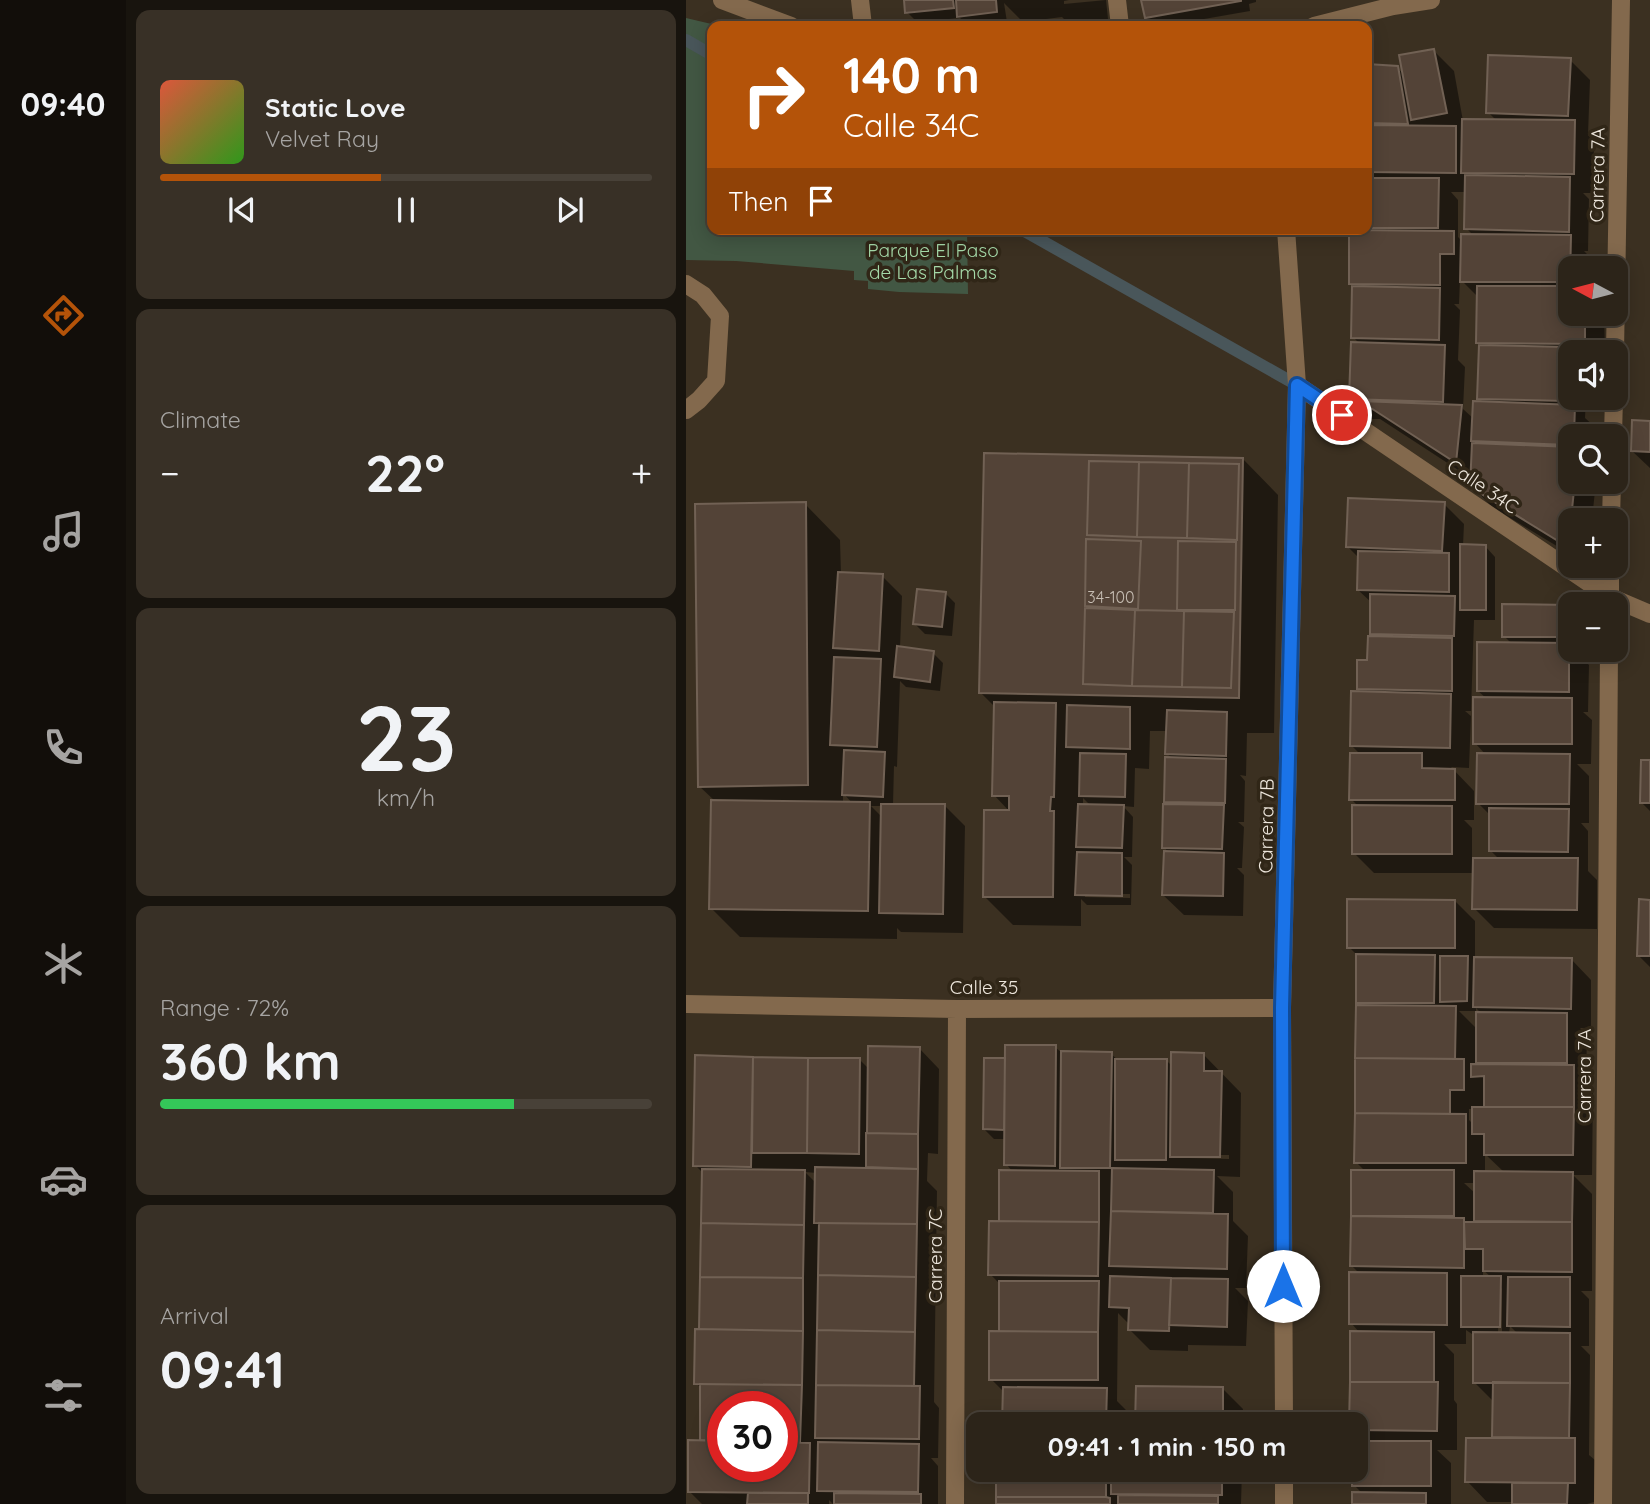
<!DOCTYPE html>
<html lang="en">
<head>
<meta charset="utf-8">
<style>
  body { margin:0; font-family:Quicksand,sans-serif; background:#383026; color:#f1f3f6; height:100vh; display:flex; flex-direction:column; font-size:26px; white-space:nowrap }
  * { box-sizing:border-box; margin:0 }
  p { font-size:23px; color:#a6a4a2 }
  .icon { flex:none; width:38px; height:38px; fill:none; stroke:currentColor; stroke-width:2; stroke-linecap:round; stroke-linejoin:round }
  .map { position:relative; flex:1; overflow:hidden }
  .drawer { display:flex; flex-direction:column; gap:10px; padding:10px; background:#18140e; width:560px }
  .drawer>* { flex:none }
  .top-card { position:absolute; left:21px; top:21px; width:665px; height:214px; border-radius:14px; box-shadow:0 4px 18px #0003,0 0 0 2px #484138; background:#b45309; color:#fff; overflow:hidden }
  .needle { width:46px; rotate:277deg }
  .buttons { position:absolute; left:872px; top:256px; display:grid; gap:14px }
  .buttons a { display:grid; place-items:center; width:70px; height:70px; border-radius:14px; background:#2c2419; box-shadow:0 4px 18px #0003,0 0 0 2px #484138; font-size:35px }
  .speed { position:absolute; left:21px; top:1391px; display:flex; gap:14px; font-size:35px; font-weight:700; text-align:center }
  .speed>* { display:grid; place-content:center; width:91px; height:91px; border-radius:50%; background:#2c2419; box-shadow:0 4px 18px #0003,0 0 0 2px #484138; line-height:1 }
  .speed .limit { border:10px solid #d22; background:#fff; color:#111 }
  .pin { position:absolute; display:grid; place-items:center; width:60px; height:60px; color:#fff; margin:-30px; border:4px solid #fff; border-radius:50%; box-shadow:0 2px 7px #0007 }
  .me { position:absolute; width:77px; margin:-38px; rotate:0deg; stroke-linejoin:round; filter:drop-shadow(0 0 5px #0008) }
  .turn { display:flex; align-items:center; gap:24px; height:147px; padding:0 21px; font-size:32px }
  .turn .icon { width:91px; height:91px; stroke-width:2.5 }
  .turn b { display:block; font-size:49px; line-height:60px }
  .then { display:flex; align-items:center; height:66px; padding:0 21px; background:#0003; gap:14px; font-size:26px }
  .big { font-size:52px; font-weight:700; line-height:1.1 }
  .drawer .card { flex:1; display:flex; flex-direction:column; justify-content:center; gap:10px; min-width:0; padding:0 24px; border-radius:14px; background:#383026 }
  .drawer .dial { align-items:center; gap:0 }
  .dial b { font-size:91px; line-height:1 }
  .song { display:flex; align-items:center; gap:21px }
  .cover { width:84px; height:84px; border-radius:10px; background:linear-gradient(135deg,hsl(10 70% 55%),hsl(110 70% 35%)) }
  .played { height:7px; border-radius:4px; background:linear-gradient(90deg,#b45309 45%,#484138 45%) }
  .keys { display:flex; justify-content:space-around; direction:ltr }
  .heat { display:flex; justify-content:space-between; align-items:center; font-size:38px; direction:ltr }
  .charge { height:10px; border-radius:5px; background:linear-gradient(90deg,#34c759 72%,#484138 0) }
  .trip { position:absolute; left:280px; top:1412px; width:402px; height:70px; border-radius:14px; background:#2c2419; box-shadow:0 4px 18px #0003,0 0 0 2px #484138; font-weight:700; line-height:70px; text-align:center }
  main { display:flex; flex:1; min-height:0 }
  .tabs { display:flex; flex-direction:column; width:126px; justify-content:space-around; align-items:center; background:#120e0a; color:#a6a4a2 }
  .tabs .icon { width:49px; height:49px }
  .tabs .on { color:#b45309 }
  .tabs b { font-size:32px; color:#f1f3f6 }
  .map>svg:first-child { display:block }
  .green { fill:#425743 }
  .shadow { fill:#0007; fill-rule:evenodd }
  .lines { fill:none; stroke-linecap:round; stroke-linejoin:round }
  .stream { stroke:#49565a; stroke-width:12 }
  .building { fill:#534337; stroke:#716154; stroke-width:2 }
  .lane { stroke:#83694d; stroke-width:18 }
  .street { stroke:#83694d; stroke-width:18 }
  .route-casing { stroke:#114b97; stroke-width:18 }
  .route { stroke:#1a73e8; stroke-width:12 }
  .labels { text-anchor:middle; stroke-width:7; stroke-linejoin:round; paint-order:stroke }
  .number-label { font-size:16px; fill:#c6bdb3 }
  .street-label { font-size:19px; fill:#ede6dc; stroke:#302617 }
  .park-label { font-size:19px; fill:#a5daa9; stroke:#302617 }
</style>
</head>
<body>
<main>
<nav class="tabs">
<b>09:40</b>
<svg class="icon on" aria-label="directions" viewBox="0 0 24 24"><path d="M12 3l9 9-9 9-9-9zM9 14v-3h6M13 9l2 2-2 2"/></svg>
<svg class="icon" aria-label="music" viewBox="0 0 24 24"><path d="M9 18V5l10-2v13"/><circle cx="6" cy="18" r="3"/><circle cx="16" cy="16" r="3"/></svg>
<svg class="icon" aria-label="phone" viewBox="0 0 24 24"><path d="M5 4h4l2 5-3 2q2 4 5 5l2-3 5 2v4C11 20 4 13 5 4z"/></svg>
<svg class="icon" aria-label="climate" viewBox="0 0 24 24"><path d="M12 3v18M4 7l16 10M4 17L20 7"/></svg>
<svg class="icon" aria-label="car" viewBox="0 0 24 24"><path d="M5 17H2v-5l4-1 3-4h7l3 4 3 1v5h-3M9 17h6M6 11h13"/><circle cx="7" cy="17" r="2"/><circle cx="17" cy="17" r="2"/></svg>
<svg class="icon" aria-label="filters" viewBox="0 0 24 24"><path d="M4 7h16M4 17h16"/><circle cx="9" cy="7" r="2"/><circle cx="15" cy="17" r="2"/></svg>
</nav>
<section class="drawer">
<div class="card">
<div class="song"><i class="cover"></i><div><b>Static Love</b><p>Velvet Ray</p></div></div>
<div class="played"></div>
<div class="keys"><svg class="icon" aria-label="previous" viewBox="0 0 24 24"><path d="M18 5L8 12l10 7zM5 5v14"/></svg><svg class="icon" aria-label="pause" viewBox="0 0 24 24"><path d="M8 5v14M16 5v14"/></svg><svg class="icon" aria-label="next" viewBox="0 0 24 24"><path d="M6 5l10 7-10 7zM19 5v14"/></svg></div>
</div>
<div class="card"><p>Climate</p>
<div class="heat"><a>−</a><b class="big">22°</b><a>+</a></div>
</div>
<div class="card dial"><b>23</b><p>km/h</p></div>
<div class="card"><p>Range · 72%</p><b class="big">360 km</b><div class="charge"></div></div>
<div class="card"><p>Arrival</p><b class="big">09:41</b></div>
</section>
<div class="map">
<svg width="964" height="1504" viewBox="0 0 964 1504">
  <rect width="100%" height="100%" fill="#3b3021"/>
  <path class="green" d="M0,18L34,26H26V229H281L282,294L213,292L182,289V281L168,280V271L50,261L0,260Z"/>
  <path class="shadow" d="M219,0H383L378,1V4L420,0L422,19L383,24L376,17L337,22L318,3L321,22L283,26L274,18L231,22L221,12Z
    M458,0H570V2L563,4L564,11L478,26H469L460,18Z
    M748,51L768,71L777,121H811L802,112L884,60L904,80L902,135L908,142L907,193H897L903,199L902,251H898L904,257V268H884V313H918L919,352H884V397H900L899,418L909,427V436H884V481H910L906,520H884V554L806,507L786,486V479L694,419H685L665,399L674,344L667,337V286L665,283L669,232L666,229H681V66L711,68L718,74ZM765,192H781L780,228L788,236L777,242L772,237V200ZM774,279L793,298L792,343L795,345L793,398L798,403L788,419L777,409L779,367L772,360L774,310L768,304H773Z
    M964,422V468L946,451Z
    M557,459L592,495L588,733H561L560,776L554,775L559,781L558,822H552L558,827L556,868H551L558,875L557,916L498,915L477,895L483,853L478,847L484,805L480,801L487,759L481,754L482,731H464L463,769L449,768L448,807L437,806L447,817L446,857H438L446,865L445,905H401L395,899V926L327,925L298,896L324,812L308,795L310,708L295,693ZM397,798L405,806H397ZM399,894H444V898L399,897Z
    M119,504L154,540L155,574L196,576L216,596L214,648L247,653L257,663L254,691L220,687L214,681L211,767L208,766L207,805L259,806L279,826L277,933L215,932L211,928V939L54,937L25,908L30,802L13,786ZM157,793L167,804H157ZM185,806H197L196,817Z
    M758,504L778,524L777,546H799L809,557V620H788L785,711H779L785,716L783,768L765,767L788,791V820H778L786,828V860H814L805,851V816L792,803L800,755L789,743L801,699L792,691L826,644L818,636L883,606L884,649H903V656H894L903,665L902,712H897L906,720L905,764H891L903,776V823H895L902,831V871L911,880V929L808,928L788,908V873H688L668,853L673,807L665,799L675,755L665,745L677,694L672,689L690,638L686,633V603L672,590L673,558L662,547Z
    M259,593L269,603L266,636L239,634L229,624Z
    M964,762V811L955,802Z
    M769,901L789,921V959H885L905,980V1028H894L901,1035L900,1080L907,1087L906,1175H887L906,1194V1291H895L903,1299V1346H895L904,1355L903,1455L909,1460L908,1502L901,1504H828V1502H801L781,1481L807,1439L808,1402L788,1382L789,1336L780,1330V1344H758L768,1354V1400L771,1404V1450H751L765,1463V1504H668L677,1494L668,1485V1470H670L679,1442L670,1434V1424H665L666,1333H674L665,1323L674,1274L666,1266L667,1171H679L670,1162L677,1007L672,1002V956L663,947ZM790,1008L796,1014L792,1030L773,1011H790ZM783,1109H788V1125L783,1120ZM799,1154L819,1173H799ZM778,1183H790V1194ZM797,1270L805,1277H797ZM813,1285L816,1289V1336H812ZM824,1326L832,1334H823Z
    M964,901V967L952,955Z
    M369,1047L376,1053L425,1054L432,1060H480L487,1067L517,1054L555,1093L554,1177L531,1176L547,1192V1221L562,1236L560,1288H549L562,1301L560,1346L502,1345V1351L464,1350L444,1330V1325L432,1313L431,1401L440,1410V1424H318V1392L305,1379L314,1332L315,1285L304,1274L314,1223L315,1172H327L320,1164V1139H308L298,1129L318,1060ZM503,1155H543V1159L503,1158Z
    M233,1048L253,1069L252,1154L242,1153L241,1181L251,1191L248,1402L253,1408L252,1458H245L252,1466V1504H147L143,1500V1504H16L3,1491L15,1442L16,1389L10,1383L15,1330L17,1173L9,1165L11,1057L174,1060L184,1070ZM119,1172L131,1173V1184ZM37,1407H96V1466H37Z
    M451,1388H536L557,1409L556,1424H451Z
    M312,1470H556L555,1504H311Z"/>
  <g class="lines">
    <path class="stream" d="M0,40L26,55
      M335,229L611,385"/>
  </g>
  <path class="building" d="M218,0H267L268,8L219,13Z
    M270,0H310L311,12L271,17Z
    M455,0H555V1L459,18Z
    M748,49L761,113L725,120L713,55Z
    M802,55L885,58L882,116L800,113Z
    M681,64L712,66L722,124L681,123Z
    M776,119L889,120L888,174L775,173Z
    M681,125L770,126V173L681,172Z
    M779,175L884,177L883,232L778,229Z
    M681,178H753L752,228H681Z
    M663,230L768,231V254H754V285L663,284Z
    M775,234L885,235L884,282H774Z
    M666,286L754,288L753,340L665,338Z
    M791,286H884V313H899V344L790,343Z
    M665,342L759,345L757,402L663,399Z
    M793,345L881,347L880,401L791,399Z
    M674,401L776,405L770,463Z
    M787,401L889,405L888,436H884V445L785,441Z
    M946,420L964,421V452L945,451Z
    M786,443L884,447V481H889L882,547L784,487Z
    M298,453L557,458L553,698L293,693Z
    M403,461L453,462L451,537L401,535Z
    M453,462L503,463L501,538L451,537Z
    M503,463L553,464L551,540L501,538Z
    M662,498L759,502L756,551L660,547Z
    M120,502L122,785L12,787L9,504Z
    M400,539L455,541L452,609L399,606Z
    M492,541L550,542L549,610H491Z
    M774,544L800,545V610H774Z
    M672,551L763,553V592L671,590Z
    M152,572L197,574L193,651L147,648Z
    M231,589L260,592L256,627L227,624Z
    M684,594L769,596L768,636L684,634Z
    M816,604L883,605V637H816Z
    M399,608L449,610L446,686L397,684Z
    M449,610L498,611L496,687L446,686Z
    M498,611L548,612L545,688L496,687Z
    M682,636L766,638V691L671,689V660H681Z
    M791,642L883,643V692L791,691Z
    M211,646L248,651L244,682L208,677Z
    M148,657L195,659L191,747L144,745Z
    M665,691L765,694L764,748L664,746Z
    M787,697L886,698V744H787Z
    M308,702L370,703L368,797H365L364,811H368L367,897H297L298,810H323V796H306Z
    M381,705L444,707V749L380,747Z
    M481,710L541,712L540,756L479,754Z
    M158,750L199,752L197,797L156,795Z
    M394,753L440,754L439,797L393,796Z
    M664,753H736V768L769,769V800H663Z
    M791,753L884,754L883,804H790Z
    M479,757L540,759L539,803L478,802Z
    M955,760H964V803H954Z
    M25,800L184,802L182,911L23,909Z
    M195,804H259L257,914L193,913Z
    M392,804L438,805L436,848L390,847Z
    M477,804L538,805L536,849L476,848Z
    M666,805L766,806V854H666Z
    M803,808L883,809L882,852L803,851Z
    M478,851L538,853L537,896L476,895Z
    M391,852L436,853V896L389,895Z
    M787,858H892L891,910L786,909Z
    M661,899L769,900V948H661Z
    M953,899L964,900V956H951Z
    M670,954L749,955L748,1003H670Z
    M754,956H782L781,1001L754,1002Z
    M788,957L886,958L885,1009L787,1007Z
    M670,1005L770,1006L769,1059L669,1058Z
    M790,1012L881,1013V1063H790Z
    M319,1045H370L369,1166L318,1165Z
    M182,1046L234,1047L232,1134L181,1133Z
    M375,1051L426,1052L424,1168H374Z
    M485,1052L518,1053V1071H536L534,1157H484Z
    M9,1055L67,1057L65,1167L7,1166Z
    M67,1057L122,1058L121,1153H66Z
    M122,1058H174L173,1154L121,1153Z
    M298,1058H319L318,1130L297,1129Z
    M669,1058L778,1059V1090H764V1114L669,1113Z
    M429,1059H481L480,1160H429Z
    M785,1064L888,1065V1107H798V1076L785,1077Z
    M786,1107H888L887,1155H798V1134H786Z
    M669,1113L780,1114V1163H668Z
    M180,1133L232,1134V1169L180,1167Z
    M129,1167L232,1169L231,1224L128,1223Z
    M426,1168L528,1170L527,1213L425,1211Z
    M16,1169L119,1170L118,1225L15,1223Z
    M313,1170L413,1171V1222L313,1221Z
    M665,1170H768V1216H665Z
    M788,1171L887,1172L886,1222L788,1221Z
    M425,1211L542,1214L541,1269L423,1266Z
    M665,1216L778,1218V1268L664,1266Z
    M303,1221L413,1222L412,1276L302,1275Z
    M778,1222H886V1272L797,1271V1249H779Z
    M15,1223L118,1225L117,1278L14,1277Z
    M133,1223L231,1224L230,1277L132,1275Z
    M663,1272L761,1273V1325L663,1324Z
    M132,1275L230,1277L229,1332L131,1330Z
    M424,1276L485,1278L483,1331L442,1330L443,1308L423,1307Z
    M775,1276H815L814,1327H775Z
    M14,1277L117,1278V1331L13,1329Z
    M822,1277H884V1327L821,1326Z
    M485,1278L542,1279L541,1327L483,1325Z
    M313,1281H413L412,1332L313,1331Z
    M9,1329L117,1331L116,1385L8,1384Z
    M131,1330L229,1332L228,1386L130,1385Z
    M303,1331L412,1332V1380H303Z
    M664,1331L748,1332V1382H664Z
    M787,1332L884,1333V1383H787Z
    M664,1382H752L751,1431L670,1430V1424H663Z
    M807,1382L884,1383L883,1438L806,1437Z
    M14,1384L116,1385L114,1442H96V1407H37V1441L14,1440Z
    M130,1385L234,1386L233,1439L129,1438Z
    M450,1386L537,1387V1424H449Z
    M317,1387L421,1388L420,1424H316Z
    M780,1438H889V1483L779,1482Z
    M2,1440L37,1441V1466H96V1442L124,1443L123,1493L2,1492Z
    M670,1441H745V1486H666V1470H670Z
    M132,1442L233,1444L232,1492L131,1491Z
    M310,1470H420V1497H310Z
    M425,1470H536V1495L425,1494Z
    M826,1483H882L881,1504H826Z
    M666,1492L740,1493V1504H666Z
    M62,1493H122V1504H61Z
    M148,1493L235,1494V1504H148Z
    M432,1495L532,1496V1504H432Z
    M310,1497H420L424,1498V1504H310Z"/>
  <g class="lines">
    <path class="lane" d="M0,284L17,295L34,316L30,381L13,400L0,410"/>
    <path class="street" d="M36,0L105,26
      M174,0L177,26
      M431,0L434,26
      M628,26L707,6L745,0
      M929,352L935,0
      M611,385L924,597L964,614
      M927,436L928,397
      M925,520L926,481
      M924,604V565
      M0,1004L271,1009L596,1008
      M598,1424L596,1008L611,385L600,229
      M598,1470V1504
      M269,1504L271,1009
      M917,1504L923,649"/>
  </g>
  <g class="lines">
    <g class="route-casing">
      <path id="route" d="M597,1286L596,1008L611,385L656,415"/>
    </g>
    <use href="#route" class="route"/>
  </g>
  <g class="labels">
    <g class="number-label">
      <text x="425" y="603">34-100</text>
    </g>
    <g class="street-label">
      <text transform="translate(911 175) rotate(-89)" y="7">Carrera 7A</text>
      <text transform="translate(797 486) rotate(34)" y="7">Calle 34C</text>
      <text transform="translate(580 826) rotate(-89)" y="7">Carrera 7B</text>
      <text x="298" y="994">Calle 35</text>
      <text transform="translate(898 1076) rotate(-90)" y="7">Carrera 7A</text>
      <text transform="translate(249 1256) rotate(-90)" y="7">Carrera 7C</text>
    </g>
    <g class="park-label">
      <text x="247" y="257">Parque El Paso<tspan x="247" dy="22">de Las Palmas</tspan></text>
    </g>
  </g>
</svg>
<div class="buttons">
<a><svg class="needle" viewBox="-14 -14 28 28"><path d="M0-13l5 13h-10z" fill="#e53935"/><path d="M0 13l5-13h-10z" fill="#a6a4a2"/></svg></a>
<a><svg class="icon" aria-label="sound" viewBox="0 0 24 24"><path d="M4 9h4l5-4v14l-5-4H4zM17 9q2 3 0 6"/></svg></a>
<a><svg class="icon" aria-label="search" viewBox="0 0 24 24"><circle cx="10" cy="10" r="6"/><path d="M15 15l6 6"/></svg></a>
<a>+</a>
<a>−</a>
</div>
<div class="speed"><div class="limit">30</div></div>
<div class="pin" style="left:656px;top:415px;background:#d93025"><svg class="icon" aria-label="arrive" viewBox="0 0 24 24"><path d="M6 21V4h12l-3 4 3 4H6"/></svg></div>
<svg class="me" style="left:597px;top:1286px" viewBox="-20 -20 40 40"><circle r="19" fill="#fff"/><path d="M0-13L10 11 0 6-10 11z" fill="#1a73e8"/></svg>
<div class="trip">09:41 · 1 min · 150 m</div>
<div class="top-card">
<div class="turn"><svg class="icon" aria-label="right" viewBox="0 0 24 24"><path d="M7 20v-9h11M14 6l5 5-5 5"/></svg><div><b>140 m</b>Calle 34C</div></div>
<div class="then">Then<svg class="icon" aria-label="arrive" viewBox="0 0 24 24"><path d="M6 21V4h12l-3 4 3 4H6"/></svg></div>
</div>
</div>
</main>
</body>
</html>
